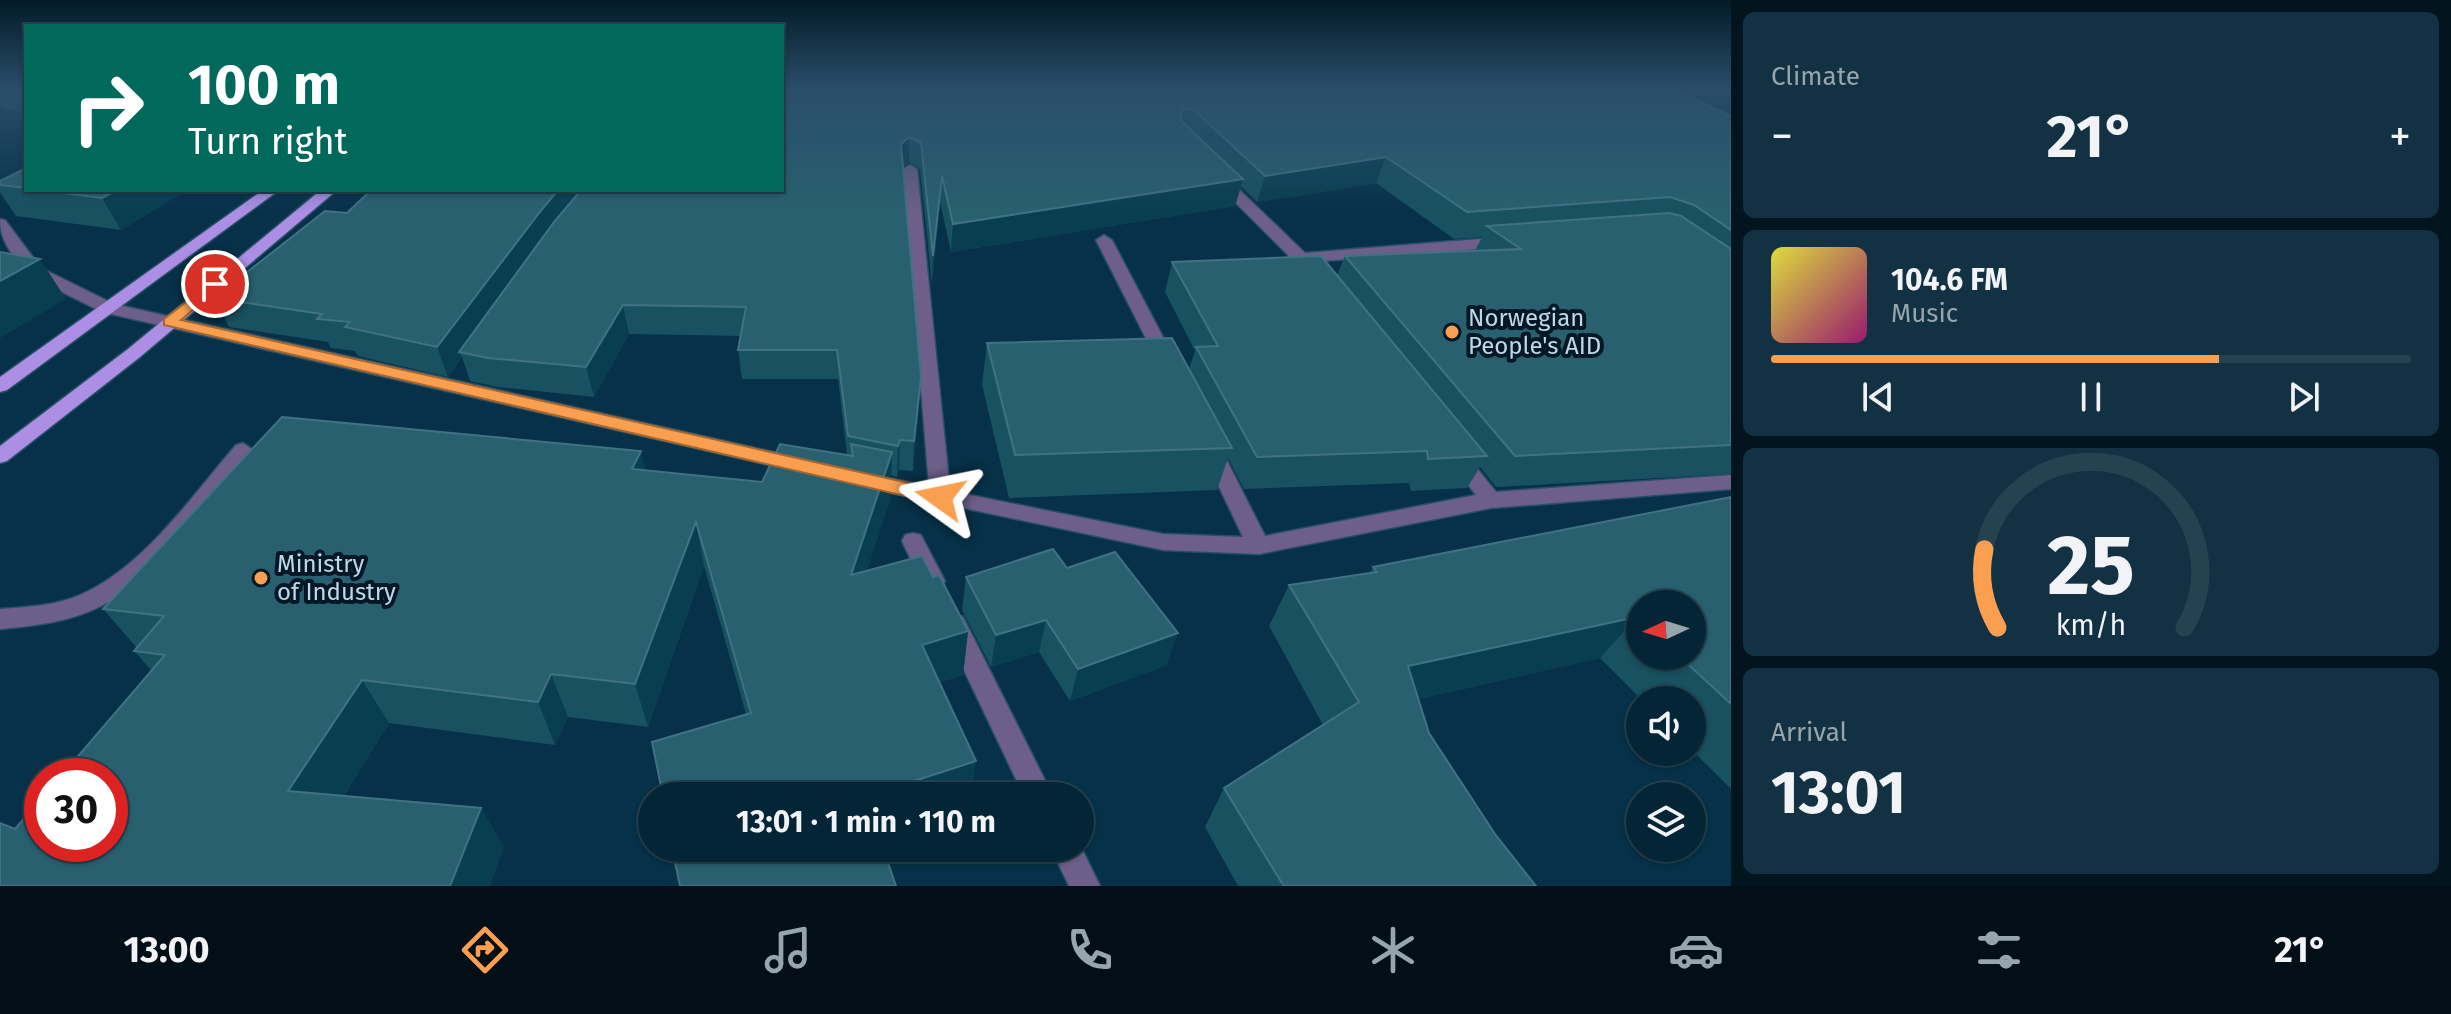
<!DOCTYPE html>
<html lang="en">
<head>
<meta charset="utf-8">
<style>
  body { margin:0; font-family:"Fira Sans",sans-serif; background:#123142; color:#f1f3f6; height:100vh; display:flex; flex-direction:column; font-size:30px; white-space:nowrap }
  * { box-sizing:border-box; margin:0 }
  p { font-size:26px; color:#97a5ad }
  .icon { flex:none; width:44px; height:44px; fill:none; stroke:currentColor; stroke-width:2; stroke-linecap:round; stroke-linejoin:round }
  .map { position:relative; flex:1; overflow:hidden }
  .details { display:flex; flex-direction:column; gap:12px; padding:12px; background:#02141e; width:720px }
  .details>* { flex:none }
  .top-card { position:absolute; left:24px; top:24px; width:760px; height:168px; border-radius:0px; box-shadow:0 2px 6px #0004,0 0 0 2px #254251; background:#00695c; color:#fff; overflow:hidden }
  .needle { width:52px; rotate:266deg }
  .buttons { position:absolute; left:1626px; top:590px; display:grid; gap:16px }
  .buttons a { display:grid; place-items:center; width:80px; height:80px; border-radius:50%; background:#042536; box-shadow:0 2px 6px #0004,0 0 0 2px #254251; font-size:40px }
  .speed { position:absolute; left:24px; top:758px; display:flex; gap:16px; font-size:40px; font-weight:700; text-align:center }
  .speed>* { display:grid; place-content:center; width:104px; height:104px; border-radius:50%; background:#042536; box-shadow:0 2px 6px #0004,0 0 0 2px #254251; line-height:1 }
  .speed .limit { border:12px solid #d22; background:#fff; color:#111 }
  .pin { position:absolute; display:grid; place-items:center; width:68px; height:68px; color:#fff; margin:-34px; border:4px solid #fff; border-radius:50%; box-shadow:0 2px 8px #0007 }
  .me { position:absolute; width:88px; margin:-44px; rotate:282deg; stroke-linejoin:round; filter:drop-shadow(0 0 6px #0008) }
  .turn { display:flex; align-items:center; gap:28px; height:168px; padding:0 32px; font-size:36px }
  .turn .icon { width:104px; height:104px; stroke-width:2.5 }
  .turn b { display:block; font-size:56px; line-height:68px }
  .big { font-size:60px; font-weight:700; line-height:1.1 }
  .details .widget { flex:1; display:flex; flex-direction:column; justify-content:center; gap:12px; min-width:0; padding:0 28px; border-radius:12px; background:#123142 }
  .details .dial { align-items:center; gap:0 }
  .dial svg { height:208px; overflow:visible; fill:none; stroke:#254251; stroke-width:7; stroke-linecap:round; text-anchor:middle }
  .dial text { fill:#f1f3f6; stroke:none }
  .song { display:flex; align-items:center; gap:24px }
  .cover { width:96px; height:96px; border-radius:12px; background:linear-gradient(135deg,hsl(60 70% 55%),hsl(320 70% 35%)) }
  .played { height:8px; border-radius:4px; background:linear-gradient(90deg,#fa9f4f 70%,#254251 70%) }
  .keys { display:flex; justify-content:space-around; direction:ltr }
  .heat { display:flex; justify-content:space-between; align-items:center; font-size:44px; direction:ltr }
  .trip { position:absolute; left:638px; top:782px; width:456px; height:80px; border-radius:40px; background:#042536; box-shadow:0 2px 6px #0004,0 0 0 2px #254251; font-weight:700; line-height:80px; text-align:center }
  .tabs { display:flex; height:128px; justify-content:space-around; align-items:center; background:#020f16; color:#97a5ad }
  .tabs .icon { width:56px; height:56px }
  .tabs .current { color:#fa9f4f }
  .tabs b { font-size:36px; color:#f1f3f6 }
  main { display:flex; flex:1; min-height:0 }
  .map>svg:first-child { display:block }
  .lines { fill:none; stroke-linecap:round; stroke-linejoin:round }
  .minor-casing { stroke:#274f65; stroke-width:3 }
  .major-casing { stroke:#274f65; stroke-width:3 }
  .minor { fill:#6d5f89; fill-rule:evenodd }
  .major { fill:#ac8ee5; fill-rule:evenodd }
  .wall { fill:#185160; fill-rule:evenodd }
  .shaded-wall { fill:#093e50 }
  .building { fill:#29606f; stroke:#417283; stroke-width:2 }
  .route { fill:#fa9f4f; stroke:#a26733; stroke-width:2 }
  .poi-dot { fill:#fa9f4f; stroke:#031725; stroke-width:3 }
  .labels { text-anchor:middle; stroke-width:8; stroke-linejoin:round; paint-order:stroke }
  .poi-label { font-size:24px; fill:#bed8eb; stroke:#031725; text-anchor:start }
</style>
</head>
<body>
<main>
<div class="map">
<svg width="1731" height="886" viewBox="0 0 1731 886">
  <rect width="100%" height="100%" fill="#063148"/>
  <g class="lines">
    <g class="minor-casing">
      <path id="minor" d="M910,165L917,169L950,491L1163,534L1243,537L1201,449L1211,442L1221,449L1265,536L1476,495L1446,456L1456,449L1463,451L1496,492L1731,475V489L1491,508L1259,554L1163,550L859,486L856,481L859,476L866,474L929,486L903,169Z
        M1221,176L1226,177L1305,253L1505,237L1513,242L1505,247L1310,262L1303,266L1297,264L1216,183V177Z
        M0,219L5,220L41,268L114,304L800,458L807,460L810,465L807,470L800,472L102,312C64,292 0,269 0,219Z
        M1104,235L1112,240L1175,360L1172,364L1166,365L1157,360L1096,240Z
        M243,443L253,450L250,455C206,507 163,574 101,606C70,622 34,626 0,629V609C26,607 55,606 80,595C144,567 191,497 236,445Z
        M913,533L921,535L924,541L945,581L941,587L933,590L925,587L921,581L902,541L905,535Z
        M954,614L963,617L1053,796H1024L942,624L945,617Z
        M1080,845L1100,886H1069L1051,848H1080Z"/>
    </g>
    <g class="major-casing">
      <path id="major" d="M263,190H279L7,390L0,392V377Z
        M321,190H337L140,357L7,461L0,463V446L128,349Z"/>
    </g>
    <use href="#minor" class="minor"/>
    <use href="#major" class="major"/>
  </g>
  <path class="wall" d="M0,89H26V120L22,114L26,113L2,108L0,104Z
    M874,90L1029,91L1581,90L1731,116V474L1496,487L1480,467L1467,488L1411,491L1409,483L1244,489L1228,458L1217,490L1009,498L982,385L987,343L1189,369L1195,351L1165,292L1172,262L1337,275L1345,256L1475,251L1482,237L1454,239L1376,183L1257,202L1241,186L1235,206L951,252L940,202L932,284L920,169L909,162L903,167L921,377L919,406L913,471L899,470L897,477L891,475V496L867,570L933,577L968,631L963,675L940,682L746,714L704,566L648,727L568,717L555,745L389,723L344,796L481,808L504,848L15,829L152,671L134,651L137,648L103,609L641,451L645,471L762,482L847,455L838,379H742L738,350L741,336L629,334L594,397L498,387L470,381L462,357L448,377L358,356L355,351L331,348L328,342L229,327L214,298L347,213L782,190Z
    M26,168V190H187L121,230L16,216L0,192V181Z
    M1731,497V789L1692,750V700H1642L1600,658L1418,699L1429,733L1495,834L1536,886H1238L1205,827L1224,788L1323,725L1269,626L1289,585L1370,573L1373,567ZM1640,604L1692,656H1640Z
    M1067,568L1167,665L1070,701L1039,652L991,667L962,610L966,577Z"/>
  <path class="shaded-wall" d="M909,137V162L900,169L901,144Z
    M1386,157L1376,183L1257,202L1265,176Z
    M942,176L940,202L932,284L933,256Z
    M1243,179L1235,206L951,252L953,224Z
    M117,190H187L121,230L102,198Z
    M558,190H586L459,352L462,357L448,377L437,347L539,213Z
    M40,259L66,299L0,338V281Z
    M623,305L629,334L594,397L586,367Z
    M921,377L919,406L913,471L914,441Z
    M900,440L899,470L897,477L898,446Z
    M641,451L650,495L632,469Z
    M892,452L891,496L852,619L851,575Z
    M696,522L704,566L648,727L635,684Z
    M1637,617L1600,658L1381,707L1408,666Z
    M1046,620L1039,652L991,667L996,635Z
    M968,631L963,675L919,688L922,645Z
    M1178,633L1167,665L1070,701L1078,669Z
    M551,674L568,717L555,745L538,702Z
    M362,680L389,723L322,832L288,791Z
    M976,761L971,796H868Z
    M481,808L504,848L490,886H450Z"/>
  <path class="building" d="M782,89L1029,91L1208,89H1581V90L1592,89H1674L1731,116V230L1694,205L1670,197L1467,212L1386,157L1265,176L1194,110L1182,109L1180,120L1243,179L953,224L942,176L933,256L921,143L909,137L901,144L921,377L914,441L900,440L898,446L848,436L837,350H738L746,307L623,305L586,367L488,358L459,352L554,222L581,190H782Z
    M26,168V188L0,185V181Z
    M40,190H117L102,198Z
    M371,190H558L539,213L437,347L345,327L350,322L317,319L322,314L214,298L325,211L347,213Z
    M1669,213L1681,216L1731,249V445L1515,456L1345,256L1521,249L1487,226Z
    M0,252L40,259L0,281Z
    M1321,256L1487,456L1428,459L1427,451L1257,457L1196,347L1218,346L1172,262Z
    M1172,338L1232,448L1015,455L987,343Z
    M282,417L641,451L632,469L762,482L780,444L853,456L851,444L892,452L851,575L922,556L933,577L939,575L968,631L922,645L976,761L868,796H663L652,742L751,713L696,522L635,684L551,674L538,702L362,680L288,791L481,808L450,886H0V823L15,829L42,798V844H110V776H61L165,655L134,651L164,616L103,609Z
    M1731,497V704L1679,656H1692V604H1640V619L1637,617L1408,666L1429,733L1495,834L1536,886H1284L1275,872L1224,788L1359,702L1289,585L1377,572L1373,567Z
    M1053,549L1067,568L1115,552L1178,633L1078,669L1046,620L996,635L966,577Z
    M672,848H883L896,886H680Z"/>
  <linearGradient id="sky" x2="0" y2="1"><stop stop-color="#031b28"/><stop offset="0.42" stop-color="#2a4e6a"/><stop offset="1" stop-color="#2a4e6a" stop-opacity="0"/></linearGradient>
  <rect width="1731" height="213" fill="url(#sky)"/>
  <path class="route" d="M215,280L220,281V287L181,320L940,490L949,497L940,504L164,325V319Z"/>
  <g class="poi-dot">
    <circle cx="1452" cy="332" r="8"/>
    <circle cx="261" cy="578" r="8"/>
  </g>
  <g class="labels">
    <g class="poi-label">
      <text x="1468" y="326">Norwegian<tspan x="1468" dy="28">People's AID</tspan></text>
      <text x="277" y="572">Ministry<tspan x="277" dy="28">of Industry</tspan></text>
    </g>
  </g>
</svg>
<div class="buttons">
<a><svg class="needle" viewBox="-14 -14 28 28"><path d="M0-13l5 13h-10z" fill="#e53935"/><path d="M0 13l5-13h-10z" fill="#97a5ad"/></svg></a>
<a><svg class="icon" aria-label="sound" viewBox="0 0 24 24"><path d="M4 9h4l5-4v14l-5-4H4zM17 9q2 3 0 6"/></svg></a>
<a><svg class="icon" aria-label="layers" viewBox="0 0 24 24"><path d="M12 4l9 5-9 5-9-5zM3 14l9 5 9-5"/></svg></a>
</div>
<div class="speed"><div class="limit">30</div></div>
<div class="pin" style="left:215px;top:284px;background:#d93025"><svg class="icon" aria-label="arrive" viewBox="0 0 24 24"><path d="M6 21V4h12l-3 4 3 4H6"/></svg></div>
<svg class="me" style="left:940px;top:497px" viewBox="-20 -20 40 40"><path d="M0-17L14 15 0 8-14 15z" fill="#fa9f4f" stroke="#fff" stroke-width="4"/></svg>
<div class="trip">13:01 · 1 min · 110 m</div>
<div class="top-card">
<div class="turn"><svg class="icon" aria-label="right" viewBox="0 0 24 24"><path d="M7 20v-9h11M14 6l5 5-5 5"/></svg><div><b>100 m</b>Turn right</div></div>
</div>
</div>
<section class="details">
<div class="widget"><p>Climate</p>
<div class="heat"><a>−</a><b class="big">21°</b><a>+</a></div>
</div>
<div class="widget">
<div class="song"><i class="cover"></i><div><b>104.6 FM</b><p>Music</p></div></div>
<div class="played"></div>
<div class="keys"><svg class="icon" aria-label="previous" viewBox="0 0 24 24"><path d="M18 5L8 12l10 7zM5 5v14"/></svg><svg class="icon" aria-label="pause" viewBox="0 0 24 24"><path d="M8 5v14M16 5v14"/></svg><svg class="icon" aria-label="next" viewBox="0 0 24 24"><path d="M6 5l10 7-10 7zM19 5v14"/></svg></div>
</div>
<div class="widget dial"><svg viewBox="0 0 100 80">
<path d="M14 69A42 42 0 1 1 86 69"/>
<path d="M14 69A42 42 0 0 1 9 39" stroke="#fa9f4f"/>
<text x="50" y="56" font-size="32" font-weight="700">25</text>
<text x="50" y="72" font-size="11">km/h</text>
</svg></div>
<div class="widget"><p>Arrival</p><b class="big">13:01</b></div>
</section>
</main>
<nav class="tabs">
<b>13:00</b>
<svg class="icon current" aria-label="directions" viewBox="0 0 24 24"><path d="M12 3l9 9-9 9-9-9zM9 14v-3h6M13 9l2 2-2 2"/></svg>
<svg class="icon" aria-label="music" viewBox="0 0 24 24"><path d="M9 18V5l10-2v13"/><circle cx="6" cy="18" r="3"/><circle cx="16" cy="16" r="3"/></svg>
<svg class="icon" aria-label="phone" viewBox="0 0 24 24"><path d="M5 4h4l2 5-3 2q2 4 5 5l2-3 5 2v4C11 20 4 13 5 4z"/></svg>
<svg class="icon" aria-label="climate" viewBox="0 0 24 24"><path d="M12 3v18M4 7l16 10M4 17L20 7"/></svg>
<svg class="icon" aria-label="car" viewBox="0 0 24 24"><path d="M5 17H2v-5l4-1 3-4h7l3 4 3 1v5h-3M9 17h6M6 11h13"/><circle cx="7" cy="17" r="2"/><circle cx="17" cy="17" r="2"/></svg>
<svg class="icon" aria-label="filters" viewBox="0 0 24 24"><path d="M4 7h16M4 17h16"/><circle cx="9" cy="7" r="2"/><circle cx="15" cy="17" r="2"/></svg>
<b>21°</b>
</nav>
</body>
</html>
